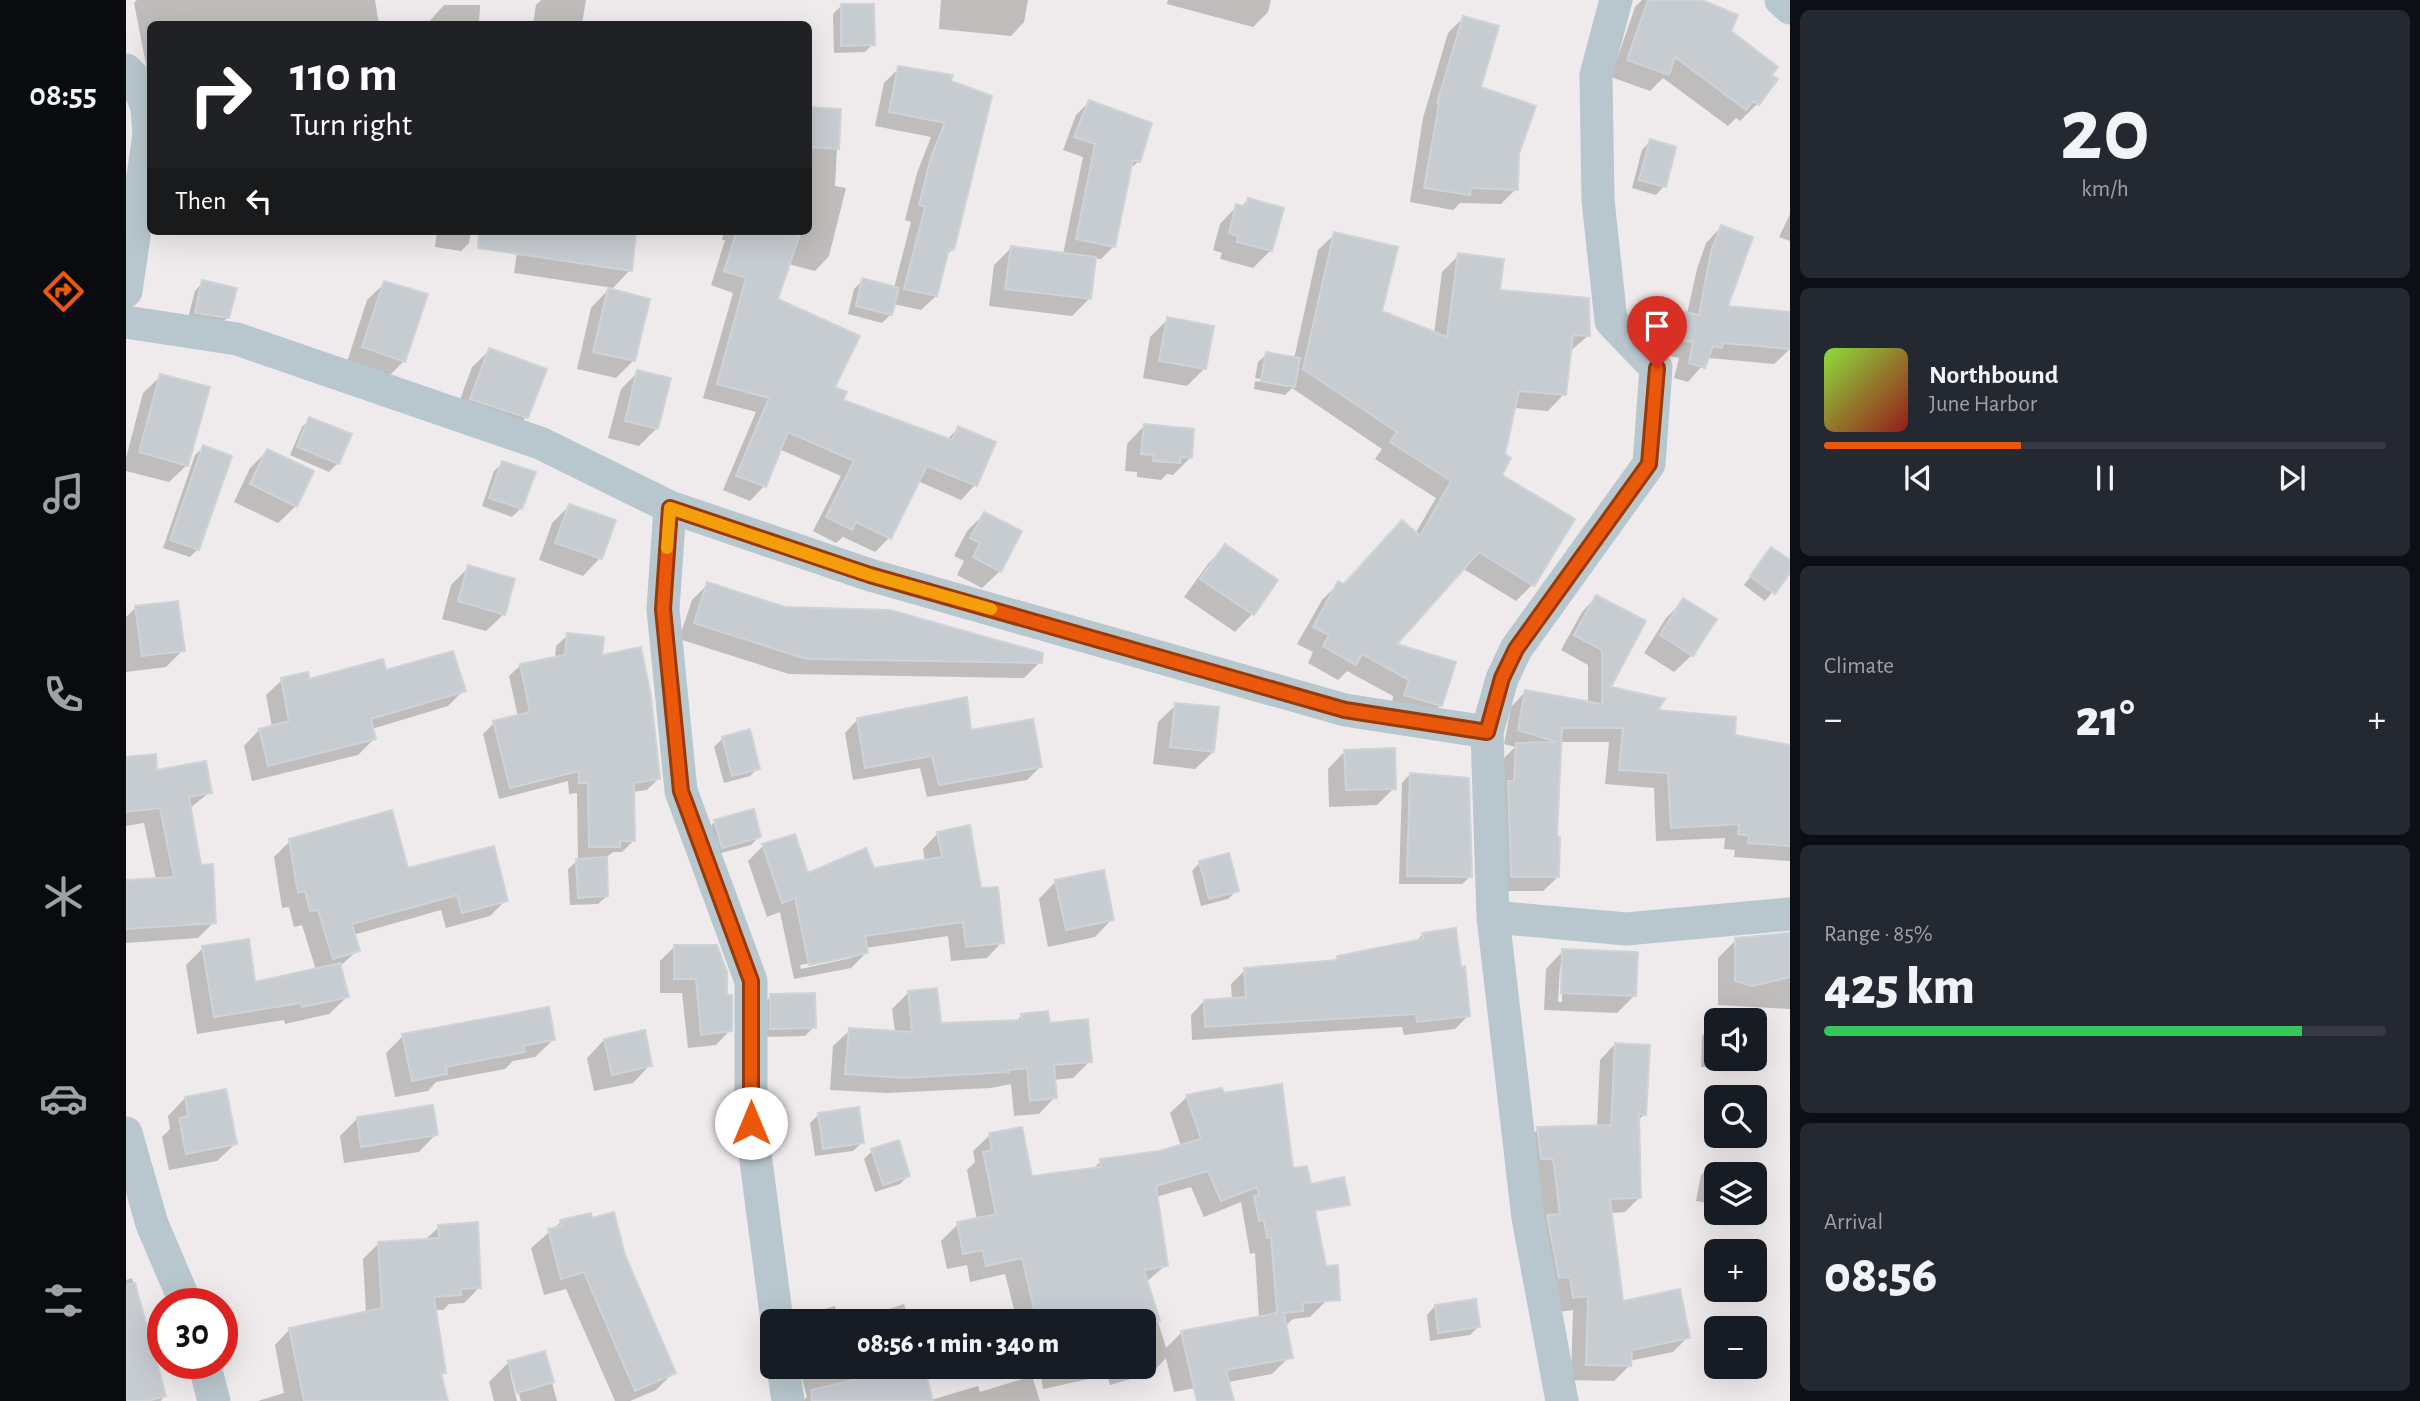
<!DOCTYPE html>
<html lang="en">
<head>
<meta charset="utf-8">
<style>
  body { margin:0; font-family:"Alegreya Sans",sans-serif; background:#242831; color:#f1f3f6; height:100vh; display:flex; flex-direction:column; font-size:26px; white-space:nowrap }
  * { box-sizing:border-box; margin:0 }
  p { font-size:23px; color:#9ea1a6 }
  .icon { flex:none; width:38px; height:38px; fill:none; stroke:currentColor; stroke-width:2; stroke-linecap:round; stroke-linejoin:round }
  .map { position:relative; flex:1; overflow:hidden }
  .side { display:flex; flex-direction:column; gap:10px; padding:10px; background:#0d0f14; width:630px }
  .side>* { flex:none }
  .hud { position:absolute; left:21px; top:21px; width:665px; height:214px; border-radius:10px; box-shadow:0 7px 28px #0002; background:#202124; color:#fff; overflow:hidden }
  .fabs { position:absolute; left:1578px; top:1008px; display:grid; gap:14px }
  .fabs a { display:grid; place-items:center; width:63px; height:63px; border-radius:10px; background:#171b24; box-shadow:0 7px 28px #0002; font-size:35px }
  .speed { position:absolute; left:21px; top:1288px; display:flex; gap:14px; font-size:35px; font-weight:700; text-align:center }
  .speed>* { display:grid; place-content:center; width:91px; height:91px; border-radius:50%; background:#171b24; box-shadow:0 7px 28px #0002; line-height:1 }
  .speed .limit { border:10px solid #d22; background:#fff; color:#111 }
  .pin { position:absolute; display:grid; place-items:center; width:60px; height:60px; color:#fff; margin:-72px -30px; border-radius:50% 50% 50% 0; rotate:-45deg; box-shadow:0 0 7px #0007 }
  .pin .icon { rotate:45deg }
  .me { position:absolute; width:77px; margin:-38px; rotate:0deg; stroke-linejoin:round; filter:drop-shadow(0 0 5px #0008) }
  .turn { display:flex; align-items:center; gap:24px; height:147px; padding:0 28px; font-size:32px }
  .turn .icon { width:91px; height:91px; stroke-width:2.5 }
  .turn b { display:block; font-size:49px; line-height:60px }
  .then { display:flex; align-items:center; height:66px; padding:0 28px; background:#0003; gap:14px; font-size:26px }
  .big { font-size:52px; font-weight:800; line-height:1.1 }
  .side .tile { flex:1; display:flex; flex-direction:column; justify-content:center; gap:10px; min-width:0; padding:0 24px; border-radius:10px; background:#242831 }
  .side .dial { align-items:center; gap:0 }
  .dial b { font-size:91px; line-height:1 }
  .song { display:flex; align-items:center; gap:21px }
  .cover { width:84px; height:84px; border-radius:10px; background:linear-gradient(135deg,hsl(90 70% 55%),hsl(0 70% 35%)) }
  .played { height:7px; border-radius:4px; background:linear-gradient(90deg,#ea580c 35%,#363941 35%) }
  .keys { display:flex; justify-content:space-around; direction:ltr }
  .heat { display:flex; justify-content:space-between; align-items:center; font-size:38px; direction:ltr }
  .charge { height:10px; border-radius:5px; background:linear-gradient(90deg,#34c759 85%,#363941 0) }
  .trip { position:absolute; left:634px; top:1309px; width:396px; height:70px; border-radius:10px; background:#171b24; box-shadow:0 7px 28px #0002; font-weight:800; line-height:70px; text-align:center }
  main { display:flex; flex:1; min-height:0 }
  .tabs { display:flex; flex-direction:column; width:126px; justify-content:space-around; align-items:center; background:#090b0e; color:#9ea1a6 }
  .tabs .icon { width:49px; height:49px }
  .tabs .active { color:#ea580c }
  .tabs b { font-size:32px; color:#f1f3f6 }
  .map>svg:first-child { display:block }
  .shadow { fill:#0003; fill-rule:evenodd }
  .building { fill:#c7ccd1; stroke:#ced3d8; stroke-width:2 }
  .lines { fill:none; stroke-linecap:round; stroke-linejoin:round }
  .street { stroke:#b8c7cd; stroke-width:33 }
  .route-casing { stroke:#983908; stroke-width:18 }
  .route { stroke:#ea580c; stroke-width:12 }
  .slow { stroke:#f59e0b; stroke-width:12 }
</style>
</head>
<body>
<main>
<nav class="tabs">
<b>08:55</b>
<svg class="icon active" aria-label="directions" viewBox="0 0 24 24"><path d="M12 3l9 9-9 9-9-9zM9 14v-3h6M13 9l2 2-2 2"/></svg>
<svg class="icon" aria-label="music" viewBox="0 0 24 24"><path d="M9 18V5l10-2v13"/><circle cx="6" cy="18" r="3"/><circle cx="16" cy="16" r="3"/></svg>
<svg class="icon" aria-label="phone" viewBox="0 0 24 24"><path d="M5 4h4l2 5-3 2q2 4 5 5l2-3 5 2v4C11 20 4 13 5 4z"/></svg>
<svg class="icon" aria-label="climate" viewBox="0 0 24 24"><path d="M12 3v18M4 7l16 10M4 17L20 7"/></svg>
<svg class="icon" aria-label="car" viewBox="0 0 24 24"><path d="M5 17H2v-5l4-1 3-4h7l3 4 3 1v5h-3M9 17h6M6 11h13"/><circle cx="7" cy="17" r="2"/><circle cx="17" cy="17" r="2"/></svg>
<svg class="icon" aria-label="filters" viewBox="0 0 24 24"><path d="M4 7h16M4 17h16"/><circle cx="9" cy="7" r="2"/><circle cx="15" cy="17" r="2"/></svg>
</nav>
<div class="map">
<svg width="1664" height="1401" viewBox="0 0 1664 1401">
  <rect width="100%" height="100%" fill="#efebec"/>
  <path class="shadow" d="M11,0H249L253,24H24V85L8,3Z
    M415,0H460L456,24H407L410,5Z
    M815,0H902L898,22L885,36L813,29Z
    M1042,0H1145L1142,12L1127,27L1041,4Z
    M1516,0H1556L1603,32L1631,104L1614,121L1610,118L1602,126L1537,78L1524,91L1485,77L1509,7Z
    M318,5H354L353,24H301Z
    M715,6L747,44L739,52L708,53L707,14Z
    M1337,18L1353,88L1392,154L1390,189L1375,204L1334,203L1327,210L1284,202L1297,118L1322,33Z
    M773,68L823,82L826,250L819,257L810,296L795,310L767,304L765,314L756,323L722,314L728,289L737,280L768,288L785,222L779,220L791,173L805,137L749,126L758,83Z
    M963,102L1013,161L1003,170L988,246L975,259L969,258L963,299L946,316L863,306L868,265L885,248L937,254L957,157L937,150L950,115Z
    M682,108L713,110L709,186L720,188L703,256L689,271L662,264L650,300L715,401L821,440L832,428L868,443L849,485L835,500L792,481L763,538L749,552L717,537L710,543L687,531L715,476L653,449L638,486L624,501L597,490L630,412L577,398L607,293L585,285L599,240H596L598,231H682Z
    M1524,141L1538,186L1530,195L1506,188L1516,150Z
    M1122,200L1145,250L1127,268L1094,259L1096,253L1087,250L1094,224L1111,206L1115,207Z
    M1664,214V241L1653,237Z
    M1595,227L1599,308L1664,314V349L1648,364L1583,358L1562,382L1548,378L1553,358L1536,354L1541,329L1556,313L1561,314L1571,269L1580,243Z
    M311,231H345L343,243L335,251L309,247Z
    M394,231H482L504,270L487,288L388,273Z
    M1209,234L1254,312L1308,334L1316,272L1333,255L1372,291L1462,336L1443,352L1438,394L1422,411L1388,408L1373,476L1407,584L1390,601L1336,568L1268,645L1315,705L1298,721L1266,712L1267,696L1221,671L1212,680L1182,663L1187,652L1171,644L1196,600L1213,583L1217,586L1289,534L1310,498L1249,459L1256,449L1166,388L1159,395L1128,389L1129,381L1162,387V384L1129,378L1132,362L1141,354L1168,359L1192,250Z
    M77,282L102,317L93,326L61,321L69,291Z
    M259,283L278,361L261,378L220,365L241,300Z
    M482,290L508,360L490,378L451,369L465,308Z
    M1042,319L1078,369L1061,386L1017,378L1024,337Z
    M364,350L419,370L400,417L383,435L328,416L346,367Z
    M512,372L531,428L513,446L482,438L495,389Z
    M35,376L61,465L43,482L0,471V458L17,393Z
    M184,419L212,463L203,472L164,455L176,427Z
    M1018,426L1064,458L1047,475L1041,474L1035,480L1011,477V472L999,471L1001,444Z
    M78,447L72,549L64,557L37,548L69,455Z
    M141,451L170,506L152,523L108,502L124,468Z
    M377,463L395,508L386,517L356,506L368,471Z
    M443,506L488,521L474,558L457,576L413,560L426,523Z
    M858,514L874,571L856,588L831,575L838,561L828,556L841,531Z
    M1099,546L1150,580L1126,614L1109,632L1058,597L1082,564Z
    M1646,549L1664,563V570L1639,601L1618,585Z
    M343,567L378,614L360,631L316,619L325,585Z
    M582,584L659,609L914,662L898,678L663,674L553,639L566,600Z
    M1470,597L1482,688L1529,712L1607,736L1664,747V861L1608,857L1609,850L1598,849L1599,838L1530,841L1528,788L1479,784L1483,742H1434L1429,839L1432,877L1417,891H1371L1376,760L1389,747L1378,744L1385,707L1399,692L1462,703V665L1435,650L1456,612Z
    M1558,600L1566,655L1548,672L1518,653L1540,618Z
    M10,607L57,650L40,667L0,672V617Z
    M442,635L474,657L533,778L521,790L506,792L508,840L496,852H487L479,858L481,896L472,904L444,905L442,869L452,860L451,793L443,794L442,781L373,799L357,734L368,723L392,717L383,676L395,665L429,658L430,646Z
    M259,673L338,690L322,706L246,729L248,739L232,755L126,781L118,746L133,730L146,727L140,695L156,680L182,682Z
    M1050,705L1087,752L1069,769L1027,764L1032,722Z
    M731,720L844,732L914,767L901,780L801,797L794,768L727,780L719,733Z
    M597,738L632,768L624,776L598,783L588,747Z
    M1219,751L1268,788L1251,805L1203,807L1202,769Z
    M0,759L84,792L63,809L73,867L88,922L72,938L0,943V881L30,879L18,823L0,826Z
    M1284,774L1345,876L1336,884H1273L1276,783Z
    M589,822L633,837L625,845L588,855L580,830Z
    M812,833L854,890L876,942L861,958L825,961L822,936L739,948L740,953L725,968L668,979L654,912L641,917L622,861L637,846L681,876L747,870L799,862L797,849ZM725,955V958L675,969L674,965Z
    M164,841L280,870L380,900L364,916L320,928L315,910L227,935L232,950L213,967L221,997L203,1014L159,1024L158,1020L71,1034L60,965L77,948L128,984L190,970L176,925L168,927L163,907L156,908L148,857Z
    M1074,862L1111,890L1102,899L1075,906L1066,871Z
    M930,881L986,919L969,937L922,947L913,899Z
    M1297,934L1342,1016L1329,1029L1278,1035L1276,1027L1066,1040L1065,1015L1078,1001L1106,1000L1105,984L1119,970L1207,962L1212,957L1288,943Z
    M1664,936V1009L1592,1005V958L1610,940Z
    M548,947L600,996L604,1030L590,1045L562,1048L556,993H534V961Z
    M1437,951L1509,995L1491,1013L1418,1010L1420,969ZM1434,967H1437L1436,1002H1432Z
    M783,992L813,1025L890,1022L896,1015L922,1025L964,1061L947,1078L928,1080L929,1097L913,1114L888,1116L885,1084L865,1088L761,1093L704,1090L707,1046L724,1030L769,1032L766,1009Z
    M645,996L688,1027L679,1036L637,1037V1004Z
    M1584,1028H1591V1059H1624L1615,1069L1575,1067L1576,1036Z
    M277,1036L427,1040L409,1057L387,1061L379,1069L310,1082L302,1091L269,1097L260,1053Z
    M478,1040L524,1065L507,1083L468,1091L461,1058Z
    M1489,1044L1519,1114L1511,1121L1514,1197L1499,1212L1484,1213L1496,1303L1562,1337L1547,1352L1503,1361V1366L1488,1381L1445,1380L1447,1310L1433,1312L1397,1144L1412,1129L1471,1127L1474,1060Z
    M1061,1097L1165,1171L1200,1301L1184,1317L1167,1319L1158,1327L1163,1357L1146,1374L1048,1392L1040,1358L1026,1373L984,1385L981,1375L917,1389L913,1367H1017V1321H904L900,1315L890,1317L879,1274L844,1282L841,1265L821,1269L815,1241L832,1224L851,1220L841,1170L849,1162L847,1151L864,1135L904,1178L966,1170L975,1161L1034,1153L1055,1146L1044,1113ZM1065,1187L1078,1217L1115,1202L1124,1254L1129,1253L1133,1318L1055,1333L1040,1348L1020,1282L1040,1265L1030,1197Z
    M59,1098L109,1144L91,1161L43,1170L36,1137L44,1129L42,1116Z
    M693,1114L736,1143L727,1151L689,1156L684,1123Z
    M231,1119L310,1134L293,1152L218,1163L214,1136Z
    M746,1151L782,1176L774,1184L749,1192L738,1159Z
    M1583,1167L1622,1173L1621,1174H1591V1205L1570,1201L1575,1175Z
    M465,1220L497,1256L548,1372L530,1390L504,1401H489L440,1289L418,1295L405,1248L435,1222Z
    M313,1227L354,1287L338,1303L323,1304L317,1310H308L318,1372L314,1376L320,1401H132L158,1393L149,1345L164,1329L240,1313L237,1259L253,1243L299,1240Z
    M6,1278L38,1396L35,1401H0V1280Z
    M778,1304L783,1321H676L684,1313L709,1306L712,1319L740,1312L741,1316Z
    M1309,1306L1353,1326L1344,1335L1304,1341L1301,1315Z
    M418,1353L431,1401H395L387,1373H384L391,1401H368L363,1382L383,1362Z
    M673,1367H796L805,1400L852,1386L854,1392L906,1376L914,1401H676L681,1397Z"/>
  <path class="building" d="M1522,0H1576L1612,15L1605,31L1652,67L1646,75L1652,79L1633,105L1627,101L1620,110L1549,57L1543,75L1501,60Z
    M715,4H748L749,45L715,46Z
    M1337,16L1373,26L1355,87L1410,106L1393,154L1392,190L1345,188L1344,195L1298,188L1313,104L1311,103Z
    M772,66L827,75L825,81L866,96L828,250L823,249L811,296L778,289L799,207L793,205L805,157L819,123L763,112Z
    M963,100L1026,123L1014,162L1007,160L989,247L950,239L969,144L948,137Z
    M682,107L715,109L713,149L682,147Z
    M1524,139L1550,147L1540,187L1513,180Z
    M1122,198L1158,208L1146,251L1111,242L1112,236L1103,233L1110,204L1120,207Z
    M1595,225L1627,237L1602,306L1664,312V349L1597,343L1596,348L1587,346L1579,368L1563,363L1567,342L1550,339L1555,311L1573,315L1585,252Z
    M353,231H510L506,271L352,248Z
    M611,231H675L652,299L734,336L709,387L721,392L717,400L826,440L832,426L870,442L851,486L801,466L765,539L730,522L726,530L700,517L728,461L662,432L640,487L610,476L643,398L591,384L620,278L598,271Z
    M1208,232L1272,247L1256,311L1321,337L1332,253L1378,259L1374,290L1463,298L1464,336L1447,335L1440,395L1393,391L1379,454L1385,458L1376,475L1449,519L1408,586L1353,552L1271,644L1330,662L1316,706L1278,695L1283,680L1236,654L1230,665L1197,646L1203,635L1187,627L1212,581L1218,584L1276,520L1294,536L1325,481L1264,442L1271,432L1177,369Z
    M885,246L970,257L965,299L879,289Z
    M736,278L773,288L766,315L730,306Z
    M76,280L111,288L103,318L69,313Z
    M258,281L302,294L279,362L236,347Z
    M482,288L524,299L509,361L467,352Z
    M1041,317L1088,326L1080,369L1033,361Z
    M363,348L421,369L402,418L344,399Z
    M1140,352L1174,358L1169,387L1135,381Z
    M511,370L545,378L532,429L499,421Z
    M34,374L84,387L62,466L13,452Z
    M183,417L226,434L213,464L171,447Z
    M1018,424L1068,429L1066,458L1055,457L1054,463L1027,461L1028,455L1015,454Z
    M77,445L106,456L73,550L44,540Z
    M141,449L188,471L171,507L124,484Z
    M376,461L410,472L396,509L363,498Z
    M443,504L490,520L476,559L429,543Z
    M858,512L896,531L875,572L847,557L854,543L844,538Z
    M1099,544L1152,580L1128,615L1074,579Z
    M1645,547L1664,560V573L1649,594L1624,576Z
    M342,565L389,579L379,615L332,601Z
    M581,582L659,607L764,610L917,653L916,663L680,659L568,623Z
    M1470,595L1520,621L1485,687L1539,699L1532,710L1610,717L1609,735L1664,745V846L1622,843L1623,836L1612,834L1613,824L1545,828L1542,773L1493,770L1497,728H1436L1431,837H1434L1433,877H1385L1382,781H1388L1390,743L1431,742L1392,730L1399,690L1476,704V650L1448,635Z
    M1557,598L1591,619L1567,656L1534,635Z
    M52,601L59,651L16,656L9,606Z
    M441,633L478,637L476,655L515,647L525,696L534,779L508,783L509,841H494V847H463L462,783H453V771L384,788L367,721L404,712L394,664L439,655Z
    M327,651L340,691L245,719L250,739L142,766L133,729L163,721L155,678L182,672L183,679L257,659L260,670Z
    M841,697L845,730L907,719L916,767L813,785L806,756L739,768L731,718Z
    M1049,703L1093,707L1088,752L1044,747Z
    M624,729L634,769L606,776L596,737Z
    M1269,748L1270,789L1220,790L1218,750Z
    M30,754L31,770L80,761L86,793L63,797L75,865L87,864L90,923L0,929V880L48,877L34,808L0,812V757Z
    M1284,773L1343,778L1346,877L1281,876Z
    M628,809L635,837L596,848L588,820Z
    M266,810L282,868L368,846L382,901L336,913L331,895L226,924L234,951L207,959L192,910L184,911L179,891L172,893L163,839Z
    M844,825L855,888L872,887L878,943L840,947L837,922L739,936L742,953L683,965L669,898L656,903L636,844L669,834L682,873L740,848L748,868L816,857L811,832Z
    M1103,853L1113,891L1083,899L1073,861Z
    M481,857L482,896L452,898L450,859Z
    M978,870L988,920L940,930L929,880Z
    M1330,928L1335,967L1339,966L1344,1016L1291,1022L1290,1014L1079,1027L1078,1000L1120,997L1118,968L1212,960L1211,956L1297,939L1296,933Z
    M1664,933V977L1626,986L1609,981V938Z
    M123,939L129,982L214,963L223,997L176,1007L175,1003L88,1017L76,946Z
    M548,945H591L601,972V995H606V1031L575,1035L570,979H548Z
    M1436,949L1512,952L1510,996L1435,993Z
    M811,988L815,1023L896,1020L895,1014L922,1011L924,1023L962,1019L966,1062L928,1065L931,1098L904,1101L901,1068L883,1070V1072L778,1078L719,1074L723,1028L786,1032L782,991Z
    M689,993L690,1028L644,1029V994Z
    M423,1007L429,1040L397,1046L399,1052L320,1067L321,1074L286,1081L276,1034Z
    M519,1030L526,1066L486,1075L478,1039Z
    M1489,1043L1524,1045L1520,1115L1513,1114L1515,1198L1484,1199L1497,1301L1554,1289L1564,1338L1506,1350L1505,1366L1460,1365L1462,1296L1447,1298L1444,1277L1433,1278L1421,1215L1434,1214L1427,1159H1415L1411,1127L1485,1125Z
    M1156,1084L1167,1168L1181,1166L1185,1184L1218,1177L1224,1205L1189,1211L1200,1266L1212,1265L1214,1300L1177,1303V1311L1158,1313L1167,1358L1100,1370L1108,1401H1071L1055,1331L1151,1313L1145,1237L1141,1238L1138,1220L1133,1221L1128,1196L1133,1195L1131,1187L1095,1201L1082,1171L1030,1186L1042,1266L1018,1270L1034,1321H911L896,1258L860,1266L857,1250L837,1254L831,1222L870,1214L857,1152L866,1150L863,1133L896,1127L906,1176L975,1167L974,1159L1033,1151L1075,1139L1060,1095L1096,1088L1098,1093Z
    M100,1089L111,1144L60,1154L53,1118L62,1116L59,1097Z
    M307,1105L312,1135L235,1147L231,1117Z
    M733,1107L738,1143L697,1149L692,1113Z
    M773,1140L784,1176L757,1185L745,1149Z
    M488,1212L499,1255L550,1373L509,1391L458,1272L435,1279L422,1229L436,1226L434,1220L465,1213L466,1218Z
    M352,1222L355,1288L335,1289V1295L308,1297L320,1373H315L322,1401H178L163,1328L256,1308L252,1242L313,1238L312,1225Z
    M9,1283L40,1396L21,1401H0V1285Z
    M1350,1299L1354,1327L1312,1333L1309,1305Z
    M419,1351L428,1382L391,1393L382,1361Z
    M781,1367H798L807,1401H686L685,1390Z"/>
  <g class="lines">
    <path class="street" d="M1655,0L1664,8
      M0,70L10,80L21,107L23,135L0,291
      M0,322L111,339L414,443L544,507L744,575L1219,710L1361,732
      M544,507L537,609L555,791L625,981V1123L651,1321
      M1367,917L1500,929L1664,914
      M0,1133L26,1224L60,1304
      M78,1363L88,1401
      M657,1367L662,1401
      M1436,1401L1402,1218L1367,917L1361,732L1376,679L1390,649L1523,464L1530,368L1485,321L1472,200L1470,75L1490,0"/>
  </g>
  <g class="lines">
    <g class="route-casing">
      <path id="route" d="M625,1123V981L555,791L537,609L544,508L744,575L1219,710L1361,732L1376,678L1390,649L1523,464L1531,368"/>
    </g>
    <use href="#route" class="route"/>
    <path class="slow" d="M541,548L544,508L744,575L865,609"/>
  </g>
</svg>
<div class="fabs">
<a><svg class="icon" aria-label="sound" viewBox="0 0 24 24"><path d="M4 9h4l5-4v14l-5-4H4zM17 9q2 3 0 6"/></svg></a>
<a><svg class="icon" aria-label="search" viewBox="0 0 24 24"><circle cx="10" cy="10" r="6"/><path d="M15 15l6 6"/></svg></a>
<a><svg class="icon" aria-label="layers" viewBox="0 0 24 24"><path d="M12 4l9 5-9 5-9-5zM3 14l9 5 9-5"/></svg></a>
<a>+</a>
<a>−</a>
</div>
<div class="speed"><div class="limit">30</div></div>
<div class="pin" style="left:1531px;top:368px;background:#d93025"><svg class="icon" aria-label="arrive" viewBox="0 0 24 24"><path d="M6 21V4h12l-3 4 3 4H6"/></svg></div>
<svg class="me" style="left:625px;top:1123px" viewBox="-20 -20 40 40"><circle r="19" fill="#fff"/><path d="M0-13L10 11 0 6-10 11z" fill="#ea580c"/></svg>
<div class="trip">08:56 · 1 min · 340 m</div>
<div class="hud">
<div class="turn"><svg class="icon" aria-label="right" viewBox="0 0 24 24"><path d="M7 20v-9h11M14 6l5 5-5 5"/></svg><div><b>110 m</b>Turn right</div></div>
<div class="then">Then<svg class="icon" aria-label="left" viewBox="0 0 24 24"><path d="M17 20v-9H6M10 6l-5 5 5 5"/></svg></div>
</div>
</div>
<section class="side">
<div class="tile dial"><b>20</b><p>km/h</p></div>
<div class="tile">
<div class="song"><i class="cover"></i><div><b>Northbound</b><p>June Harbor</p></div></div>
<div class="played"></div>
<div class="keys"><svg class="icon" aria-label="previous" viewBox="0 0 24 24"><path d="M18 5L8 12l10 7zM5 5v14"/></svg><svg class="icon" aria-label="pause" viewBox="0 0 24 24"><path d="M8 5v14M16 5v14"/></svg><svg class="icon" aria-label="next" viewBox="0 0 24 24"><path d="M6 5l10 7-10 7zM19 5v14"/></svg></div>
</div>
<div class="tile"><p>Climate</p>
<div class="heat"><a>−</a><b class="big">21°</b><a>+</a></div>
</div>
<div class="tile"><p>Range · 85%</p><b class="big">425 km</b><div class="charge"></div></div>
<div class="tile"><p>Arrival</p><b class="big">08:56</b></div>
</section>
</main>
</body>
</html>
